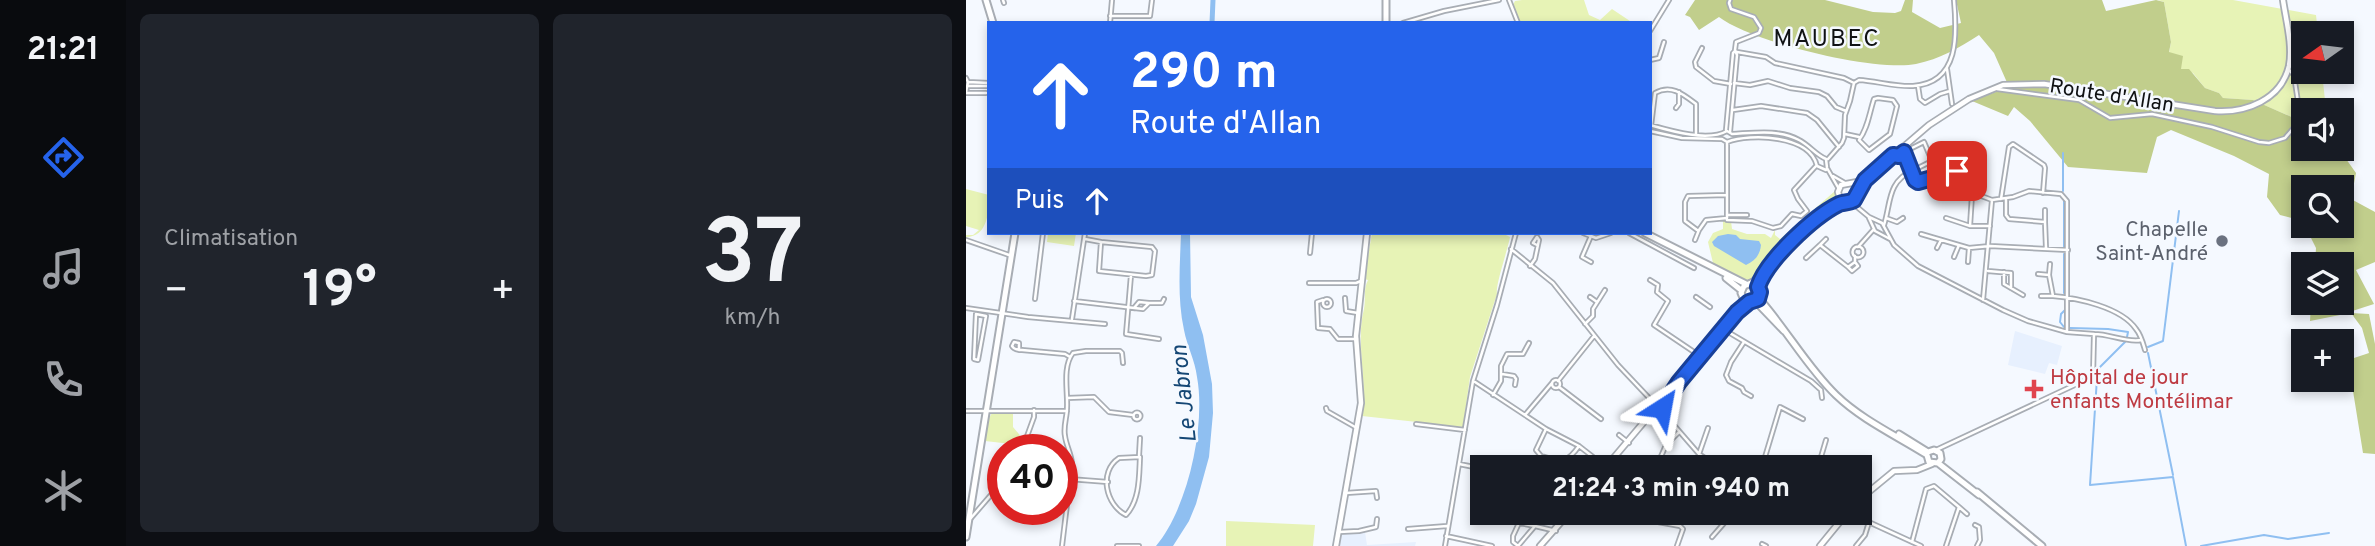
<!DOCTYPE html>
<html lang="fr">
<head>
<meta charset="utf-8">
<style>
  body { margin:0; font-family:Overpass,sans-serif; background:#20242c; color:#f1f3f6; height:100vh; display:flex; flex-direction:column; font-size:26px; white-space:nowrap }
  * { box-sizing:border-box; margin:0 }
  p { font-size:23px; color:#9ea1a6 }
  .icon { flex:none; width:38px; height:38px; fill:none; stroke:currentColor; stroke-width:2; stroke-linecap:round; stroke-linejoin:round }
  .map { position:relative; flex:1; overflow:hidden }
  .drawer { display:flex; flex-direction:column; gap:14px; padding:14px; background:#0d0f14; width:840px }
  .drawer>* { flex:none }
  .guide { position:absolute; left:21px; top:21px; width:665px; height:214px; border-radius:0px; box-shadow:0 4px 10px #0003; background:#2563eb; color:#fff; overflow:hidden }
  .needle { width:46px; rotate:256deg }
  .tools { position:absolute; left:1325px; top:21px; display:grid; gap:14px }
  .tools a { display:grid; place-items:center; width:63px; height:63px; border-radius:0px; background:#171b24; box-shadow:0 4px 10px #0003; font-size:35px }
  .speed { position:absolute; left:21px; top:434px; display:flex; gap:14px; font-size:35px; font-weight:700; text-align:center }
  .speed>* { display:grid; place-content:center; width:91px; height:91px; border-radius:50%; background:#171b24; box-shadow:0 4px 10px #0003; line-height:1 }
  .speed .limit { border:10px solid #d22; background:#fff; color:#111 }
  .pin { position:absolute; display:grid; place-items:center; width:60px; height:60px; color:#fff; margin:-30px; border-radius:14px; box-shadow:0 4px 10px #0006 }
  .me { position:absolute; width:77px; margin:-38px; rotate:34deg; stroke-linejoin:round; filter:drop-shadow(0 0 5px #0008) }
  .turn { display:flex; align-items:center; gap:24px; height:147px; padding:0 28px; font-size:32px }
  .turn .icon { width:91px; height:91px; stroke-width:2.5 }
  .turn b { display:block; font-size:49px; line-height:60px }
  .then { display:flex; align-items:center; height:66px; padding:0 28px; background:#0003; gap:14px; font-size:26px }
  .big { font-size:52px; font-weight:700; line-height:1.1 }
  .drawer .card { flex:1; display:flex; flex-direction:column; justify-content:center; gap:10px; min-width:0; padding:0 24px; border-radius:10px; background:#20242c }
  .drawer .dial { align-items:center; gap:0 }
  .dial b { font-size:91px; line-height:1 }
  .heat { display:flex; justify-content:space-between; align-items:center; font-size:38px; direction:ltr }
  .drawer .tiles { flex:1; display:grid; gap:14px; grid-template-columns:repeat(2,1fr) }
  .trip { position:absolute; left:504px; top:455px; width:402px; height:70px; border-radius:0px; background:#171b24; box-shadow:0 4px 10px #0003; font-weight:700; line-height:70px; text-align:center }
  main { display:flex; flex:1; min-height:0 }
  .tabs { display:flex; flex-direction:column; width:126px; justify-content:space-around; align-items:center; background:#090b0e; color:#9ea1a6 }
  .tabs .icon { width:49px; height:49px }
  .tabs .selected { color:#2563eb }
  .tabs b { font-size:32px; color:#f1f3f6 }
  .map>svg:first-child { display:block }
  .built { fill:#e7f0fe }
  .green { fill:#e7f3b6 }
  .forest { fill:#c1ce8c }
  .water { fill:#8fbff1 }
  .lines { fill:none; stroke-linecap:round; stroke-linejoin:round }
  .stream { stroke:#8fbff1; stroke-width:2 }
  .river { stroke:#8fbff1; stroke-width:5 }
  .minor-casing { stroke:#a8adb4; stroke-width:6 }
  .tertiary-casing { stroke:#a8adb4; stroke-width:8 }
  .secondary-casing { stroke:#a8adb4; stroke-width:9 }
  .minor { stroke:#fff; stroke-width:2.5 }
  .tertiary { stroke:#fff; stroke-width:4.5 }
  .secondary { stroke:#fff; stroke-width:5 }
  .route-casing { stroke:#184099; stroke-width:18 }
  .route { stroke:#2563eb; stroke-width:12 }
  .worship-dot { fill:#6b7280; stroke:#f5f9ff; stroke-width:2.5 }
  .health-dot { fill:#e0444e; stroke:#f5f9ff; stroke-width:2.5 }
  .labels { text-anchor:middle; stroke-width:5; stroke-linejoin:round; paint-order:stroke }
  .street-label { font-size:21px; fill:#101214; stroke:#f5f9ff }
  .worship-label { font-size:21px; fill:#5b616d; stroke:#f5f9ff; text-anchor:end }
  .health-label { font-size:21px; fill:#be3a42; stroke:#f5f9ff; text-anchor:start }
  .water-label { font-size:23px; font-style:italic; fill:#154775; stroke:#f5f9ff }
  .quarter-label { font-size:24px; letter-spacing:2px; fill:#101214; stroke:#f5f9ff }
</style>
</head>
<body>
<main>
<nav class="tabs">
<b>21:21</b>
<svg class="icon selected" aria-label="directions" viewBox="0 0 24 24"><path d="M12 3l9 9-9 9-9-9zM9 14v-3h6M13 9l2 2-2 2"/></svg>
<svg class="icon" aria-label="music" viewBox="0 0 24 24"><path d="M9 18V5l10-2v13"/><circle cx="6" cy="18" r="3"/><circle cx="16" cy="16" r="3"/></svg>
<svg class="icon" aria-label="phone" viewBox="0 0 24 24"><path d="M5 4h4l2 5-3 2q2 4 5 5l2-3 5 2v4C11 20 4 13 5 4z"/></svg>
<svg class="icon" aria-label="climate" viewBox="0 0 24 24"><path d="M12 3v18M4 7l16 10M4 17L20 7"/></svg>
</nav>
<section class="drawer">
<div class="tiles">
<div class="card"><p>Climatisation</p>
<div class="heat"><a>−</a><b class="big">19°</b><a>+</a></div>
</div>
<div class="card dial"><b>37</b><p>km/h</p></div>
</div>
</section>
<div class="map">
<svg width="1409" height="546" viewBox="0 0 1409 546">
  <rect width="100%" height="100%" fill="#f5f9ff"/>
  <path class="built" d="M1049,331L1096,346L1091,365L1083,363L1079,374L1042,365Z
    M399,532L401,545L450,542L449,546H372L374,535Z"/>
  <path class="green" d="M556,0H618L623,15L634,20L646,9L667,23H554L547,5L549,1Z
    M1192,0H1267L1350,15L1352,33H1337V72H1356L1360,110H1337V122L1287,100L1257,98L1253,93L1239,88L1227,73L1215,69L1203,53L1205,42L1198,2Z
    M0,189L23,195C23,211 22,237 0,237V235H7L13,230L0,226Z
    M869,191V198L865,202L819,243L786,280C770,281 760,269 747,263L742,242L747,233L757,229V221H765L766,229L781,234H799L805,238L809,230V235L814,239Z
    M82,233H110L108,246L81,242Z
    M406,233H536L544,237C542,249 529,286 531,294L504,377L497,427L396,416C402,381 389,343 398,309C400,300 397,289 402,280L398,279Z
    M26,413L47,414V427L57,439L54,445L19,441L22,420Z
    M260,521L349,525L347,546H260Z"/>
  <path class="forest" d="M729,0H859L907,12L929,13L935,11L939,0H947L946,12L974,28L995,23L990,0H1136L1140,11L1190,0L1198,2L1205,42L1203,52L1217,56L1215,69H1223L1239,88L1253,93L1257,98L1287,100L1337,122V149H1373L1390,173L1385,199L1409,212V262L1390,270L1408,304L1374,315L1344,321L1345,303H1376V264H1349L1350,248L1339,226H1376V187H1337V221L1314,215L1301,197L1303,174L1268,156L1205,130L1191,137L1181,173L1102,167L1064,121L1048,107L1042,116L1006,101L1043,87L1028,53L1013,35C993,48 974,59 950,64C910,72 785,42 753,17L733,30L724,17L719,15Z
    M1385,313L1403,314L1409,344V454L1397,453L1382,360L1403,353L1396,328Z"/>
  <path class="water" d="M215,233H224L225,297L237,335L246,384L247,413L243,457L230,504L223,521L207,546H190C222,508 240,425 231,377C229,360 221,346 218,330C211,298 214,265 215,233Z
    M762,234L770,235L774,239L793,241L795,245C794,255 789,261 780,265L748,246L746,242L752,236Z"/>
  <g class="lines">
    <path class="stream" d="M1097,153V191
      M1098,199V247
      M1098,254V293
      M1098,327L1094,322L1095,314L1099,310V300
      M1104,328L1142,329L1162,332L1161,337
      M1182,347L1197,341L1213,211
      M1182,353L1207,475
      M1132,369L1159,342
      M1131,378L1124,485L1207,477L1220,546
      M1235,546L1298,535L1322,539L1363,533"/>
    <path class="river" d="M246,23L247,0"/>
    <g class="minor-casing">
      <path id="minor" d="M37,0L38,3
        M543,0L552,23
        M144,16H184L186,0
        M144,23L146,0
        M437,23L478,11L533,0
        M684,31L703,0
        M736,48L729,62L730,67L748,81L765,84
        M771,52L800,57L809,63L878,78L888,83L893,80C910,81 930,87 947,86C994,83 991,34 988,0
        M684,60L693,58L698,42
        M981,69L986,104
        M0,78L2,82L0,92
        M2,82L23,83
        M768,83L784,85L802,81L824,88L853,92L861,96L870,107L880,111
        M2,86H23
        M952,86L954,99L959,103L974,94L984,91
        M1031,89L1113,100L1144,118L1186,114L1246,127L1293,142L1303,143L1319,138L1330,125L1333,109L1328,75L1323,70
        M0,93H20
        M912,98L927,100L931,106L924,134L903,150L893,140C902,128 903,114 908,99Z
        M710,108L713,104V92
        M767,110L795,106L841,113L851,120L873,147
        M684,125C705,131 742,142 761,131L766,134C788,133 813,129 833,140C843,145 850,155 860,159L861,168L873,189
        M685,126L689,93C705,84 717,94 730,104V135
        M760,130L767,53L769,51
        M684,131L716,138L756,139L761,142C785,133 844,135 851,166L860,170
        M764,132L771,55L769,50L770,42L793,33L795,28L788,17L765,9L763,3L764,0
        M879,134L893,137
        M938,152L958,142L966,161L954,167
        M929,156H933L938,152L949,180L956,183L993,170L997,153
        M862,159L876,143L878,138L879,115L884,101L888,83
        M867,176L879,183
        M991,193L1006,195
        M1010,194L1026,200
        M1035,199L1043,147L1047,144L1078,165L1079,168L1077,193
        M1040,199V215L1043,219L1079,222L1080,248
        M885,202L903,217L916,223L928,245L952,266L1037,310L1062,321L1101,332L1128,334L1127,376
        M761,215H781
        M903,218L909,231L924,239
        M920,218L931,222L937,218
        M980,218L1004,226H1024
        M761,220L786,221L807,228L815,226L826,214L835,216L841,211L832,199L828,190L850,166
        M1079,222V210
        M918,225C925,203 921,182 947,170
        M1004,226L1006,195L1010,194L1012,159
        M731,230L719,221V202L722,196L761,195
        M617,233L630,238L645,233
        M663,233L728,268
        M955,234L1003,248L1024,246L1102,250
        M625,236L616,257L625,262
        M119,239L135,242
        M860,239L854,245L882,267
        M0,240L43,255
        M729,240L733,230L740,220L761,218V142
        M135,242L186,247L189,251L186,275L180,276L133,271Z
        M886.5 252a5.5 5.5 0 1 1 11 0a5.5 5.5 0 1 1-11 0Z
        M892,247L908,229
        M971,248L975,240
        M545,249L587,283L652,365L686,401L691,404
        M344,253L346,233
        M988,257L993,245
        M840,258L854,245
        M889,262L892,266L886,271L882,267L889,262V256
        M1002,262L1003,248
        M564,266L569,259L573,240L571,237L567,243L571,245
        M1022,271L1045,273V288
        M1038,272V284L1057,295
        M1072,274L1083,275L1087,296C1111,298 1155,307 1170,329C1175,335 1177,343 1179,350
        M165,275L160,334L193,339
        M1083,275L1084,264
        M684,280L692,285L691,292L702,301L688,325L734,356
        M343,283H390L395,281
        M1075,296H1086
        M624,297L631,302
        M730,297L744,307
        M379,298L380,311L392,313
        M69,299L77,233
        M357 303a4 4 0 1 1 8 0a4 4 0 1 1-8 0Z
        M357,300L351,302L352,328L364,329L372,339H391
        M1017,300L1026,200L1047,197L1063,191L1095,194L1101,201V331
        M108,301L177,309L183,303H196L198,299
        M0,308L62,317L139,324
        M168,308L173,302L183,303
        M10,314L20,316L12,360L8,359Z
        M106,319L119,233
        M619,324L627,316V309L639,290
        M757,329L845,381L855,390L856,398
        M1128,334C1144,334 1161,343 1175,340
        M778,342L765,362L760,375L763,381L776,388L778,392L785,396
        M53,350V343L48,342L46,346C48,350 53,350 56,350L99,354L104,357
        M536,374L548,376L550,379L549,385
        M586 384a4 4 0 1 1 8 0a4 4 0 1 1-8 0Z
        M592,381L628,336
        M509,382L580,429L613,446L640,467
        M593,387L635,419
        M527,395L535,381V366L541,354H557L563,343
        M101,398L128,397L143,412L167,415
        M360,408L361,411L389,427
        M696,409L700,416L733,454L752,467
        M0,411H101
        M167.5 416a3.5 3.5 0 1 1 7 0a3.5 3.5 0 1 1-7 0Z
        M559,415L586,383
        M450,424L499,430
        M580,429L570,450L575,456C595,461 600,465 613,446
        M653,435L663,443
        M56,450L68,417V410
        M970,450L1130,375
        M733,454L742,428
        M173,456L174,438
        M174,457C173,476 174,500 160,515C140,505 132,472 153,458Z
        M604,458L613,467
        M693,461L700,445L713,432
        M493,464L508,467L524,465L529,467
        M541,467L544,463L548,467
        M796,467L814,407L837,419
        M852,467L860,440
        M103,479L142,482
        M380,493L410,491L411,498
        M993,507L1001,514
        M585,513L599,516
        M622,513L670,518L714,526L717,529L711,546
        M883,513L955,546
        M5,518L37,481
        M1009,525L1013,527L1014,540L1011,546
        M569,526L553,523L547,536V542L552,546L569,526L590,531
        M442,529L481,526
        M373,532L393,531L410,527L411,519
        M480,536L526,546
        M746,537L767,513
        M946,542L960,489L968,486L993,507L980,546
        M796,544L800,546
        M96,546L106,463C105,453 100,445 99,436C97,427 101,417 101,408C102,391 96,367 107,353L120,351H154L156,353L157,363
        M151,546H173
        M479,546L507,381L531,305L550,233
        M890,546L899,535L903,522"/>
    </g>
    <g class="tertiary-casing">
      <path id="tertiary" d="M910,170L891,182L875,185L872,192L874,199L882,203L888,200L899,180L963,125L1003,99L1037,85L1078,84L1249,111C1280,113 1315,100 1323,66C1327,45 1320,21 1317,0
        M785,283C796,275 803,265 812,255C827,238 856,211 878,203
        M688 408a4 4 0 1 1 8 0a4 4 0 1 1-8 0Z
        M696,407L713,382L771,312L783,302
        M640,467L688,410
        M894,499L928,471L951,470L966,464
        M370,546L395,403L390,336L401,233
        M574,546L603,513
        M854,546L881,513"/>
    </g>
    <g class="secondary-casing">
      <path id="secondary" d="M20,0L27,23
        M420,23V0
        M679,233L780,284
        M760,278L775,290
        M818,331L793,305L778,300L775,293L778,286L785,283L792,287L796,302C822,332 842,368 870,395C896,420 931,436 961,455L963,462L972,463L1013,495
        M933,434L962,452
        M962,452L968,450L974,453L975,459L972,463
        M1011,492L1076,546
        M0,537L49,233"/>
    </g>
    <use href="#minor" class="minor"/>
    <use href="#tertiary" class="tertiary"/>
    <use href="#secondary" class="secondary"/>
  </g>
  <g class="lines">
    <g class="route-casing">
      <path id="route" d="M696,408L713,382L771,312L783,302L792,299L794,292L792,287C800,261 847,217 873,204C878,202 883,203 888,200L899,180L927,155L933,156L938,152L949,180L952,182L991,171"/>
    </g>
    <use href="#route" class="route"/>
  </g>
  <circle class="worship-dot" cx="1256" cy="241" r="7"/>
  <path class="health-dot" d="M1064.5 378.5h7v7h7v7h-7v7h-7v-7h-7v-7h7z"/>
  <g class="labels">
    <g class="street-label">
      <text transform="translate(1146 95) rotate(9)" y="7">Route d'Allan</text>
    </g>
    <g class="worship-label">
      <text x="1242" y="236">Chapelle<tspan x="1242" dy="24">Saint-André</tspan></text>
    </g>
    <g class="health-label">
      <text x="1084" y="384">Hôpital de jour<tspan x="1084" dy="24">enfants Montélimar</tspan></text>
    </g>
    <g class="water-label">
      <text transform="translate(217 394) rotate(-96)" y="8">Le Jabron</text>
    </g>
    <g class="quarter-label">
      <text x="861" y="46">MAUBEC</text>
    </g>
  </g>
</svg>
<div class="tools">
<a><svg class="needle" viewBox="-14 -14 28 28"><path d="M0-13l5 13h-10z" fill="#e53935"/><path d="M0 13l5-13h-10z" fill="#9ea1a6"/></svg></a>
<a><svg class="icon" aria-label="sound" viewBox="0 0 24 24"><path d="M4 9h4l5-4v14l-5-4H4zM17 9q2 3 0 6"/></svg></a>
<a><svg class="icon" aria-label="search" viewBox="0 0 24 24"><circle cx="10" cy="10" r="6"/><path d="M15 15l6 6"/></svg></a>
<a><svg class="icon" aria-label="layers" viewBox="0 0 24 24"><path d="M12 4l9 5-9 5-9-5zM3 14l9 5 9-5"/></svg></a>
<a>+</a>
</div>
<div class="speed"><div class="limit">40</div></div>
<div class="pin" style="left:991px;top:171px;background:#d93025"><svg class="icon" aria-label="arrive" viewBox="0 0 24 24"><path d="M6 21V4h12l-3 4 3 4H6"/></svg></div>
<svg class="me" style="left:696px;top:408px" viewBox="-20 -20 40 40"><path d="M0-17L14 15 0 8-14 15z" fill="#2563eb" stroke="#fff" stroke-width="4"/></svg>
<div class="trip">21:24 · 3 min · 940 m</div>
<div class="guide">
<div class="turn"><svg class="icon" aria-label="ahead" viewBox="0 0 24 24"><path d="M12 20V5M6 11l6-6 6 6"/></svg><div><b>290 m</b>Route d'Allan</div></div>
<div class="then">Puis<svg class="icon" aria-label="ahead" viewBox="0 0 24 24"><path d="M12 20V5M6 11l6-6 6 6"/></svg></div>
</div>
</div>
</main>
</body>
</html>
